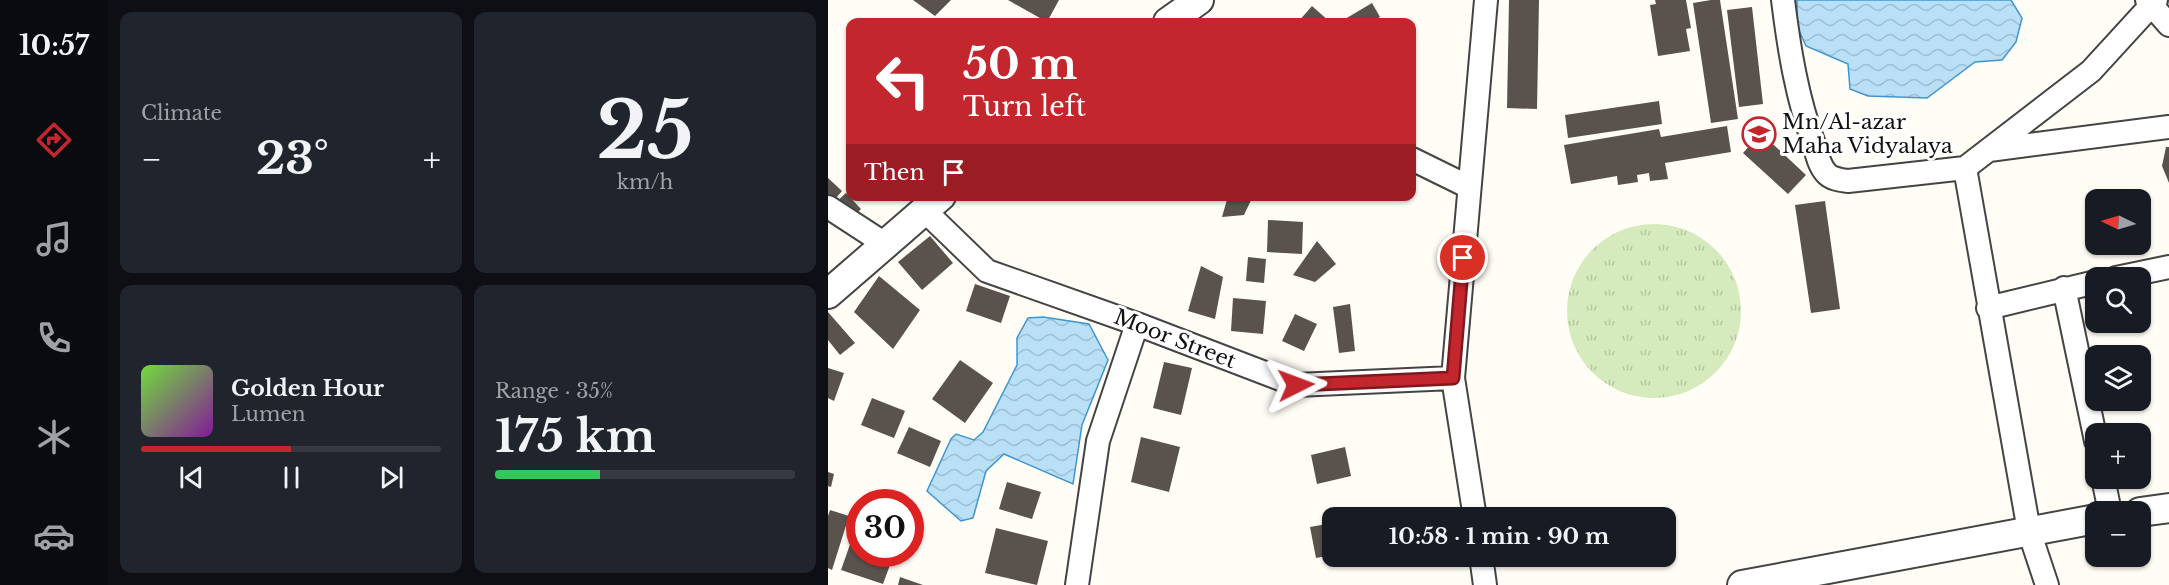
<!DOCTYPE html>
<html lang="en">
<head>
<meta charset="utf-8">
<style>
  body { margin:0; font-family:"Libre Baskerville",serif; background:#20242c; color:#f1f3f6; height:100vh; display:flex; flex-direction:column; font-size:22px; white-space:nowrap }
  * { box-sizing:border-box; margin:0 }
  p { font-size:20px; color:#9ea1a6 }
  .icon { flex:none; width:33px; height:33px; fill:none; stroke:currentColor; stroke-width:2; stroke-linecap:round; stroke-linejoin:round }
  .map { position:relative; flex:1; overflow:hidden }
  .details { display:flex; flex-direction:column; gap:12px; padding:12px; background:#0d0f14; width:720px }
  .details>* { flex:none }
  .guide { position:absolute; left:18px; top:18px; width:570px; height:183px; border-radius:12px; box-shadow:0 2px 4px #0004; background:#c4262e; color:#fff; overflow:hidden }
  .needle { width:39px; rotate:275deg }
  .controls { position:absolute; left:1257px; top:189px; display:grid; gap:12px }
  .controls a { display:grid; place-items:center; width:66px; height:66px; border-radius:12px; background:#171b24; box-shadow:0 2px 4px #0004; font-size:30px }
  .speed { position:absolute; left:18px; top:489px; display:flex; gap:12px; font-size:30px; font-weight:700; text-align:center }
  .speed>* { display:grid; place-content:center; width:78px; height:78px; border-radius:50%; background:#171b24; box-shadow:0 2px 4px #0004; line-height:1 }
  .speed .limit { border:9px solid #d22; background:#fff; color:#111 }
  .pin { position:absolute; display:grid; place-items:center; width:51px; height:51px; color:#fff; margin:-26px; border:3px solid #fff; border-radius:50%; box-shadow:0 2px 6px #0007 }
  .me { position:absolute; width:66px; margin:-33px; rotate:87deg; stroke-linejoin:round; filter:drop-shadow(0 0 4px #0008) }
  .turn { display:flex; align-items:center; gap:21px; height:126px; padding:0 18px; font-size:27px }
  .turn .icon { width:78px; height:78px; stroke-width:2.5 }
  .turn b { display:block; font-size:42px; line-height:51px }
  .then { display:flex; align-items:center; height:57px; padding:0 18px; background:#0003; gap:12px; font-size:22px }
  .big { font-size:45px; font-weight:800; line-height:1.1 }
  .details .card { flex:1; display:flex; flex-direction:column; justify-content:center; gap:9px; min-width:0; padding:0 21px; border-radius:12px; background:#20242c }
  .details .dial { align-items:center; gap:0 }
  .dial b { font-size:78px; line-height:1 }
  .song { display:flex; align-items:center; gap:18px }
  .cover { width:72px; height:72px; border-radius:9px; background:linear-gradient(135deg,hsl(100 70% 55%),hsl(290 70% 35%)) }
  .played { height:6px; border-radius:3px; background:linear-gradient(90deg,#c4262e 50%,#363941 50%) }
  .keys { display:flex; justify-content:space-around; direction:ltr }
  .heat { display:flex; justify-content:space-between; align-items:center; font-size:33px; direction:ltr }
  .charge { height:9px; border-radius:4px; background:linear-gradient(90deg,#34c759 35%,#363941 0) }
  .details .tiles { flex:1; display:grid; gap:12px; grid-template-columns:repeat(2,1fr) }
  .trip { position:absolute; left:494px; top:507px; width:354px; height:60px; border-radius:12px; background:#171b24; box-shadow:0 2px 4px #0004; font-weight:800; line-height:60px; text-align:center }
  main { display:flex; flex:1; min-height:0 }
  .menu { display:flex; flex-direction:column; width:108px; justify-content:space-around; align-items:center; background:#090b0e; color:#9ea1a6 }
  .menu .icon { width:42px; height:42px }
  .menu .on { color:#c4262e }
  .menu b { font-size:27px; color:#f1f3f6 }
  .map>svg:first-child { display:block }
  .grass { fill:url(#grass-tufts) }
  .water { fill:url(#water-waves); stroke:#3f96cf; stroke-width:1.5 }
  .building { fill:#5a524d }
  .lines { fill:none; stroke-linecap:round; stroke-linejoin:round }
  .minor-casing { stroke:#444; stroke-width:26 }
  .tertiary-casing { stroke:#444; stroke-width:32 }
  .minor { stroke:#fff; stroke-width:22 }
  .tertiary { stroke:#fff; stroke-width:28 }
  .route-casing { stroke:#7f191e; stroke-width:15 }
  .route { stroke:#c4262e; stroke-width:10 }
  .labels { text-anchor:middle; stroke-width:6; stroke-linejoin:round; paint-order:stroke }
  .poi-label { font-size:21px; fill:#111; stroke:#fff; text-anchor:start }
  .street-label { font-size:21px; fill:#111; stroke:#fff }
</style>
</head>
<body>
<main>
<nav class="menu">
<b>10:57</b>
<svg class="icon on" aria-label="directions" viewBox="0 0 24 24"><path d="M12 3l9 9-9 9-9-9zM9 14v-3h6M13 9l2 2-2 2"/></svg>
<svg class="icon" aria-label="music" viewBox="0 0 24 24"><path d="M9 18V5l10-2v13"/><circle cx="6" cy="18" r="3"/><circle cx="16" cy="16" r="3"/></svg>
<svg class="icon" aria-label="phone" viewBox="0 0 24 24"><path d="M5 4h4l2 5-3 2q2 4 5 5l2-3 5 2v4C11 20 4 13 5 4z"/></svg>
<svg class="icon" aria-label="climate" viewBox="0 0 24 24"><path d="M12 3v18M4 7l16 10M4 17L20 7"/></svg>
<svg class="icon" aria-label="car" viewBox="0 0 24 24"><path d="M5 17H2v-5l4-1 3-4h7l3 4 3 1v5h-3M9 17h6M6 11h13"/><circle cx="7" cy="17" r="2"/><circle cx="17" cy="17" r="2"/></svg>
</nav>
<section class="details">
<div class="tiles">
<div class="card"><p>Climate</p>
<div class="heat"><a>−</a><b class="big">23°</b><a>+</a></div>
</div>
<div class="card dial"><b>25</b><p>km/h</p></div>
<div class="card">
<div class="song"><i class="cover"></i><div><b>Golden Hour</b><p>Lumen</p></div></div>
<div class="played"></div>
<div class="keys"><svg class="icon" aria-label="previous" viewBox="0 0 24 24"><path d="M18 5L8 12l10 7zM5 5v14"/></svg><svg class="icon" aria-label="pause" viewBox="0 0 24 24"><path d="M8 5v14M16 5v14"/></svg><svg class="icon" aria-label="next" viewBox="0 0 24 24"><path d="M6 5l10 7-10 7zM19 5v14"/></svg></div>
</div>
<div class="card"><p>Range · 35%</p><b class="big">175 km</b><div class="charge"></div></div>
</div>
</section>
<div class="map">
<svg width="1341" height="585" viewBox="0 0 1341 585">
  <defs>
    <pattern id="grass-tufts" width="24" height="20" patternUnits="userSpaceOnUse" patternTransform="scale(1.5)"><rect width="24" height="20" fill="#d5ebbd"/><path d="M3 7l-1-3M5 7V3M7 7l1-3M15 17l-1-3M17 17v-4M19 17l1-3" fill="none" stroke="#b6c8a1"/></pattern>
    <pattern id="water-waves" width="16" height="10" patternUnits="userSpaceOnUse" patternTransform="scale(1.5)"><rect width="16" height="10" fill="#b9e0f7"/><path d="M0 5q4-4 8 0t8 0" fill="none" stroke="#9ebfd3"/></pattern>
  </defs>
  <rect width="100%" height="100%" fill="#fffdf5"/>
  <path class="grass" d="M739 311a87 87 0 1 1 174 0a87 87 0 1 1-174 0Z"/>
  <path class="water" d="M969,0H1183L1194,18L1188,42L1174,60L1147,62L1099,98L1040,96L1022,89L1020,64L978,46L969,26Z
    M215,317L261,324L280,360L254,425L245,484L176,454L158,471L145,518L133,521L99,491L123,439L128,434L146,440L155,432L189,365V338L200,318Z"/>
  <path class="building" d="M85,0H123L107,16Z
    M180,0H231L219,22Z
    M681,0H711L709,109L679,108Z
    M827,0H858L863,28L858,29L862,51L830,56L822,5L828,4Z
    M883,0H892L910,119L883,123L865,3Z
    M544,3L552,17L543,22H512Z
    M484,6L502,22H470Z
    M924,7L935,104L911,107L899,10Z
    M831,101L834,124L740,138L737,115Z
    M899,126L903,152L837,163L840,179L822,181L821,173L809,175L810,182L790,185L789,176L743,184L736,145L831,129L833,137Z
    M933,133L978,175L960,194L915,153Z
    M1338,147H1341V183L1334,166Z
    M0,178L14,191L3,204L0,202Z
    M18,193L33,209L23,219L7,203Z
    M400,196H425L416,215L394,217Z
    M997,201L1012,309L983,313L967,205Z
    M440,220L475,222L474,254L439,252Z
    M102,236L125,263L94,290L70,262Z
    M489,241L508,264L487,282L465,275Z
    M420,257L438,259L436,283L418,281Z
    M373,266L395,277L387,319L360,311Z
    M51,276L92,310L65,349L26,312Z
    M147,284L182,296L173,323L138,311Z
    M405,298L438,301L435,334L403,331Z
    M522,304L527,351L511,353L505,307Z
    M0,312L27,343L12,355L0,340Z
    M467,314L489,324L476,351L454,341Z
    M132,360L165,383L137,423L104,399Z
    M336,362L364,368L353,415L325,408Z
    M0,368L16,373L6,401L0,398Z
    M44,398L77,411L66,438L33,425Z
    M81,427L113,441L102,467L69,453Z
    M313,437L352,447L341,492L303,482Z
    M517,447L523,476L489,484L483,455Z
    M0,472L6,474L3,487L0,486Z
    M179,482L213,492L204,519L171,509Z
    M2,510L21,516L4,570L0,568V516Z
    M31,519L32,554H66L55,584L13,570Z
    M504,523V555L488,558L482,527Z
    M168,528L220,541L209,585L157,573Z
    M72,577L95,585H70Z"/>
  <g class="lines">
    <g class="minor-casing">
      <path id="minor" d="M955,0C961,49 969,98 986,144C989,154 991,166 999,174C1004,179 1013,180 1020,181L1137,168L1263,71L1328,0
        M1319,0L1341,25
        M1161,150L1341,127
        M584,159L641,187
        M1137,168L1201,531L1219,585
        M0,207L57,244
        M96,210L159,271L309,324L468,385L625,378
        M1288,278L1341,267
        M1236,288L1268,441
        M1160,308L1268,282
        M1275,478L1282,512
        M647,518L625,378L658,0
        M653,556L657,585
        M249,585L270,441L309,324"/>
    </g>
    <g class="tertiary-casing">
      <path id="tertiary" d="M340,22L371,0
        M0,294L113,196
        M1312,512L1341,508
        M914,585L1268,519"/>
    </g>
    <use href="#minor" class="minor"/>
    <use href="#tertiary" class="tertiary"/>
  </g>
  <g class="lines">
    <g class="route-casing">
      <path id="route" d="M468,385L625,378L635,258"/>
    </g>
    <use href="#route" class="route"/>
  </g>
  <defs>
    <g id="school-ring" transform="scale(1.725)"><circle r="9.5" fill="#fff" stroke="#c4262e" stroke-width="1.5"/><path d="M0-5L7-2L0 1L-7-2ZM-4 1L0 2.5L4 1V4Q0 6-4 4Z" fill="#c4262e"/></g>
  </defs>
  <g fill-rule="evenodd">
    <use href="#school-ring" x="931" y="134"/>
  </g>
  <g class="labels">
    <g class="poi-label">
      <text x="954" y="129">Mn/Al-azar<tspan x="954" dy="24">Maha Vidyalaya</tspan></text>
    </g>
    <g class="street-label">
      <text transform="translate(347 339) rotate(21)" y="7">Moor Street</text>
    </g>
  </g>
</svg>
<div class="controls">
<a><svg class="needle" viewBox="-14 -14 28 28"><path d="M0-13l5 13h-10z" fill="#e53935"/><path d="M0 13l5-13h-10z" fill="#9ea1a6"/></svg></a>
<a><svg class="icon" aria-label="search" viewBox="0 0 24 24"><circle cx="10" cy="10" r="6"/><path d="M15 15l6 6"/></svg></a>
<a><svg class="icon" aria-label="layers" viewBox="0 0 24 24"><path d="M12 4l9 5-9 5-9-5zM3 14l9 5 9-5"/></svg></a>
<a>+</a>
<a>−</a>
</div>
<div class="speed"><div class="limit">30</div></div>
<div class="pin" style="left:635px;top:258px;background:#d93025"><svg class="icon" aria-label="arrive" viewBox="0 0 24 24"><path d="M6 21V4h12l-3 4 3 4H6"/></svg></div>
<svg class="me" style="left:468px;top:385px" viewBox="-20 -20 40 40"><path d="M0-17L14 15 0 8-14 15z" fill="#c4262e" stroke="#fff" stroke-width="4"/></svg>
<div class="trip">10:58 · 1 min · 90 m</div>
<div class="guide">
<div class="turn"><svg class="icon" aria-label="left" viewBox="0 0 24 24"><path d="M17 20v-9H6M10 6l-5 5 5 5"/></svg><div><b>50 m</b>Turn left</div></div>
<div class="then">Then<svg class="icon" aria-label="arrive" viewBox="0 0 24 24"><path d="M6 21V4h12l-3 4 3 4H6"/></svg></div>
</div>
</div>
</main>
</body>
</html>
